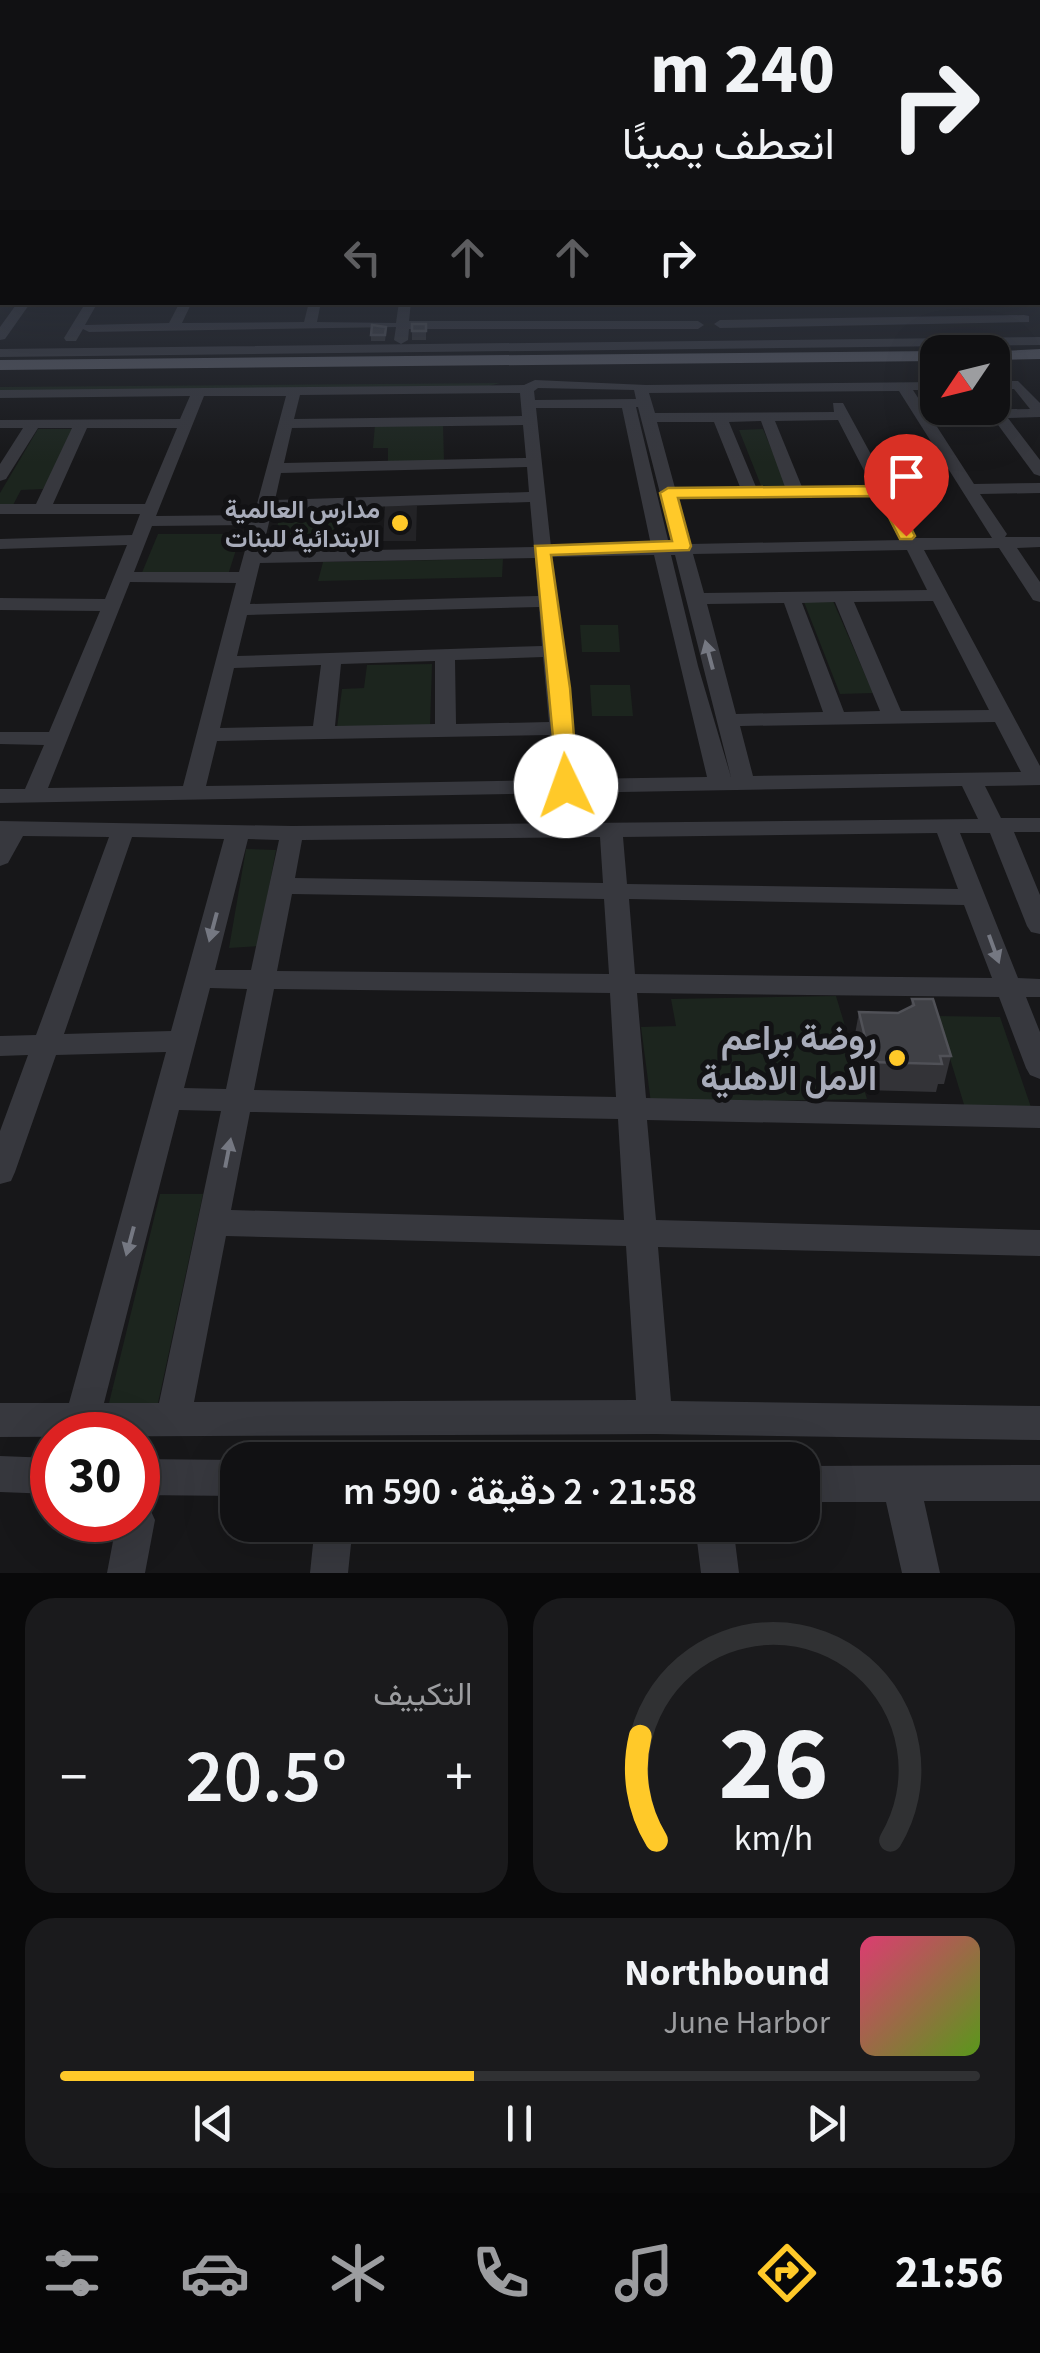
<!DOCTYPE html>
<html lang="ar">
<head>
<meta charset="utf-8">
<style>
  body { margin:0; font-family:"Source Sans 3",Vazirmatn,sans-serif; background:#1a1a1c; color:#f1f3f6; direction:rtl; height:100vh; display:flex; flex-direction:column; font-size:38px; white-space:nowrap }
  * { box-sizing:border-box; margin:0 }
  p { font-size:32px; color:#9c9da0 }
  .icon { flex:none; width:55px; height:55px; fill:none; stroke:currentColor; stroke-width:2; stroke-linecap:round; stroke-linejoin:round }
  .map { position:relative; height:1573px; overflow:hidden; direction:ltr }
  .details { display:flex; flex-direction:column; gap:25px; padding:25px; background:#09090a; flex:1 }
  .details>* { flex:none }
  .top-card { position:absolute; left:0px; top:0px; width:1040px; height:305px; box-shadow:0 10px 40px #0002,0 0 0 2px #303133; direction:rtl; background:#111113; color:#f1f3f6; overflow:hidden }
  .needle { width:65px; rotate:235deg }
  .tools { position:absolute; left:920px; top:335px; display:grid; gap:20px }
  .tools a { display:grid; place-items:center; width:90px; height:90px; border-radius:20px; background:#111113; box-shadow:0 10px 40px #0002,0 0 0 2px #303133; font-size:50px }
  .speed { position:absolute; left:30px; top:1412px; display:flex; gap:20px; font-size:50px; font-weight:700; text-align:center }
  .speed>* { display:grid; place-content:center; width:130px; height:130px; border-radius:50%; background:#111113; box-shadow:0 10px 40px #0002,0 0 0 2px #303133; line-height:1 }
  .speed .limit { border:15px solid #d22; background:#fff; color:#111 }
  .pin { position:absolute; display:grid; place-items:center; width:85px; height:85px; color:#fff; margin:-102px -42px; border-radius:50% 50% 50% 0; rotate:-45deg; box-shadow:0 0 10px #0007 }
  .pin .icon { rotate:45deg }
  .me { position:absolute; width:110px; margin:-55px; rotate:357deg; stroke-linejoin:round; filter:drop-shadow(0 0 8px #0008) }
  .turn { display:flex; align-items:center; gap:35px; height:210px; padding:0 40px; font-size:45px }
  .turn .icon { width:130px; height:130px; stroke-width:2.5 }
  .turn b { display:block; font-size:70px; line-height:85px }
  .lanes { display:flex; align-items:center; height:95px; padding:0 40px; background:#0003; justify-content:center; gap:50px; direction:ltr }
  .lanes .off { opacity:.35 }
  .big { font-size:75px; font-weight:600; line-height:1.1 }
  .details .card { flex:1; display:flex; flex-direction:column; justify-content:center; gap:15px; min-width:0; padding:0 35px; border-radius:30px; background:#1a1a1c }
  .details .dial { align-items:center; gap:0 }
  .dial svg { height:260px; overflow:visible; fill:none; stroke:#303133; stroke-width:7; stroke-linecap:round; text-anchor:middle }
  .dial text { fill:#f1f3f6; stroke:none }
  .song { display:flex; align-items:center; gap:30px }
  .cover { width:120px; height:120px; border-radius:15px; background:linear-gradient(135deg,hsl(340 70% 55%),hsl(90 70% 35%)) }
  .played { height:10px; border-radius:5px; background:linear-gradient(90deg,#ffc929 45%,#303133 45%) }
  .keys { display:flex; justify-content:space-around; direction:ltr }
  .heat { display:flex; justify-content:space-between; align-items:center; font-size:55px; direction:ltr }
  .details .tiles { flex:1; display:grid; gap:25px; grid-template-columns:1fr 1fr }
  .card:last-child { grid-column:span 2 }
  .trip { position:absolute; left:220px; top:1442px; width:600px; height:100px; border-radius:30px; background:#111113; box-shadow:0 10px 40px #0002,0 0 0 2px #303133; font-weight:600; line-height:100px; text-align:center; direction:rtl }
  .tab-bar { display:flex; height:160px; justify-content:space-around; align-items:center; background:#070708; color:#9c9da0 }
  .tab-bar .icon { width:70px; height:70px }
  .tab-bar .current { color:#ffc929 }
  .tab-bar b { font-size:45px; color:#f1f3f6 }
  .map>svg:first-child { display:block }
  .built { fill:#232326 }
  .green { fill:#1c251e }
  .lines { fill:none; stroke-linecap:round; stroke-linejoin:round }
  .minor { fill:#37383e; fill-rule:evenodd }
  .major { fill:#53555e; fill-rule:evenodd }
  .wall { fill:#333337 }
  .building { fill:#3f4045; stroke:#505157; stroke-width:2.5 }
  .oneway { fill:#757882 }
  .route { fill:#ffc929; stroke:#a6831b; stroke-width:2.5 }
  .poi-dot { fill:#ffc929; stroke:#121214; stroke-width:4 }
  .labels { text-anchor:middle; stroke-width:10; stroke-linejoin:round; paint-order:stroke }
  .far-poi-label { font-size:25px; font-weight:bold; fill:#a8acba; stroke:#121214; text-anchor:end }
  .near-poi-label { font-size:35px; font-weight:bold; fill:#a8acba; stroke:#121214; text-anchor:end }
</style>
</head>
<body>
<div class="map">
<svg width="1040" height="1573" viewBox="0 0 1040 1573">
  <rect width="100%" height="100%" fill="#171719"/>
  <path class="built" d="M385,506H417L416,541H383Z"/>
  <path class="green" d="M500,383L489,386L0,391V387Z
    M443,424L444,461L388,462V448H373L375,425Z
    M38,429H77L43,489L21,490L13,505H0V493Z
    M763,429L788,488H762L739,430Z
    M343,509L340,540L275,541L280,510Z
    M158,534H241L228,575H141Z
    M503,559L502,577L318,581L323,562Z
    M833,601L873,693L840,694L804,602Z
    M580,625H618L620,652H582Z
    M432,664L430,727L337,728L342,689L364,688L367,665Z
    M590,685H630L633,716H592Z
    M246,849L276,850L258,946L229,948Z
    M836,996L867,1099L651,1103L641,1027L676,1026L671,999Z
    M937,1016L1000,1017L1032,1110L966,1111Z
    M160,1194H203L158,1403H109Z"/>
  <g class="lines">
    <path class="minor" d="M1038,242H1040V249H1038Z
      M1038,263H1040V269H1038Z
      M18,302H31L5,339L0,340V327Z
      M86,302H98L85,325L169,323L180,302H192L182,323L304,322L309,302H321L317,322L396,323L399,302H411L409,321H698L704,325L698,329H409L408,340L401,344L394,340L396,327L89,332L83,329L76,341H66L64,338Z
      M1024,315L1029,316V322L720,328L714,324L720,320Z
      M1040,337V345L0,357V349Z
      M535,380L646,385L938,382V390H913L926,410L1030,409L1014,389H992V381H1018L1040,403V417L1008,418L1040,460V476L1034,474L993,418L932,419L974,484L1040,483V493L980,494L1007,534L1005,537H1040V547L1017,548L1040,582V602L1033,600L999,548L924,550L1040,766V785L985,786L1001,818H1040V832H1014L1040,895V934L1031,932L1027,926L990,833H960L1018,978L1040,979V997H1026L1040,1032V1079L1030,1075L1026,1068L999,997L637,993L646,1098L1040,1106V1128L647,1120L656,1220L1040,1230V1256L658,1247L671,1401L1040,1406V1440L655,1434L0,1437V1403H69L166,1052L56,1055L15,1172L11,1181L0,1184V1131L28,1055L0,1056V1036L36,1035L109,837L23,836L8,863L0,866V821L292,826L978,819L962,786L0,803V789H25L44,745L0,744V732H49L100,611L0,610V598L105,599L127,545L0,549V539L132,535L140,514H0V504H36L72,428H38L6,479L0,481V464L23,428H0V420L180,419L190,396L0,398V390L524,385ZM538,388L634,390L636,399L535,400L534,391ZM899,391L992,538H913L915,535L843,403H833L834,412L655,413L649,393ZM520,393L522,416L294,419L300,395ZM204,396H286L254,515L156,516ZM636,407H638L673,544H669ZM536,408H622L651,545L551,547ZM838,420L872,486L802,487L775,421ZM761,421L785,487H756L729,422ZM657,422H714L740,487L675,488ZM523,425L526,458L284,463L292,428ZM87,428H177L145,504H53ZM527,467L529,492L275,500L281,473ZM877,496L897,535L903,540L690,544L678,498ZM530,502L534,547L262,552L272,510ZM252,525L239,572H134L152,526ZM907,550L927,590L704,593L693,554ZM654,555L707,777L577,779L552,557ZM671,555H675L731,777L698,666ZM535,558L538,596L250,604L260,563ZM130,582L236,583L183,786L48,788ZM933,601L989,710L901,711L854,602ZM835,602L880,711L844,712L802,603ZM784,603L823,712L736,714L707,604ZM539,607L542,646L237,656L247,615ZM543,657L549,722L456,724L455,660ZM435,661V724L335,726L341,664ZM321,665L313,726L220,728L234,668ZM995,722L1021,772L753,776L740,726ZM550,735L554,780L206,786L217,741ZM937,833L958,889L627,884L623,837ZM132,837L224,839L171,1031L64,1034ZM600,837L603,883L295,878L302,840ZM248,839L279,840L251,970H215ZM292,894L604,899L609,974L277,971ZM629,899L964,905L992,978L635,974ZM210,988L247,989L226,1089L184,1088ZM274,989L610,993L616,1097L254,1090ZM179,1110L221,1111L159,1403H104ZM250,1112L618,1119L624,1220L231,1210ZM226,1236L626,1246L636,1400L194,1402Z
      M0,1456L52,1458V1494L0,1492Z
      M138,1459L238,1460V1496L138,1495Z
      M1040,1465V1501H924L940,1573H902L886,1502H802V1466Z
      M138,1502L149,1507L155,1520L145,1573H107L117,1520H138Z
      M315,1525H353L348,1573H310Z
      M695,1525H733L739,1573H701Z"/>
    <path class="major" d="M1040,349V359L992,360V352H985Z
      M938,351L944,352H938V361L0,370V360Z"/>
  </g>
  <path class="wall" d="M412,324H426V340H412Z
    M386,333L385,341H371V335Z
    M912,999L951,1056L944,1084H938L936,1092L865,1090L854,1040L859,1012L898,1013L911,1007Z"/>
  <path class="building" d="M412,324H426V331H412Z
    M372,325L386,327L385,335H371Z
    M912,999H933L951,1056H940L942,1064L871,1062L859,1012L898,1013L914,1005Z"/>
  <defs><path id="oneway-solid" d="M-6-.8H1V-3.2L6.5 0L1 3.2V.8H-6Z" transform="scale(2.5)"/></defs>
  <g class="oneway">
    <use href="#oneway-solid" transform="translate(709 655) rotate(-105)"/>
    <use href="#oneway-solid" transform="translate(213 927) rotate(105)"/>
    <use href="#oneway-solid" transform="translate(994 949) rotate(70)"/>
    <use href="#oneway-solid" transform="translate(228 1153) rotate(-79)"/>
    <use href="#oneway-solid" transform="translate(130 1241) rotate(105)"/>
  </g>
  <linearGradient id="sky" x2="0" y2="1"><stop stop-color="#0d0d0e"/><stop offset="0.52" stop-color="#363c49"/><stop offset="1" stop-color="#363c49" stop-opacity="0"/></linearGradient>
  <rect width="1040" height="462" fill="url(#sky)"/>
  <path class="route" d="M883,486L892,491L915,536L912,539H900L878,496L678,498L691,546L689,550L551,555L570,688L578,786L574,791H558L535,546L672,541L660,493L668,488Z"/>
  <g class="poi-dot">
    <circle cx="400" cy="523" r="10"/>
    <circle cx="897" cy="1058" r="10"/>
  </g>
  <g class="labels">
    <g class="far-poi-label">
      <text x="380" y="518">مدارس العالمية<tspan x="380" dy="29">الابتدائية للبنات</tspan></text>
    </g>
    <g class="near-poi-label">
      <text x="877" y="1050">روضة براعم<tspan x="877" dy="40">الامل الاهلية</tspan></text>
    </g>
  </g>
</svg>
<div class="tools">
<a><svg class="needle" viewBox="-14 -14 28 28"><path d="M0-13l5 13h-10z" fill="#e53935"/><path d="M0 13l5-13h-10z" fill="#9c9da0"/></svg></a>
</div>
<div class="speed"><div class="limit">30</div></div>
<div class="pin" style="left:906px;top:536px;background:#d93025"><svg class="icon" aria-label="arrive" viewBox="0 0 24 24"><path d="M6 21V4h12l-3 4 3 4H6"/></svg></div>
<svg class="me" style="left:566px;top:786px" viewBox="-20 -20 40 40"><circle r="19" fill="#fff"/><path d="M0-13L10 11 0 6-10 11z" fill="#ffc929"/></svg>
<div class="trip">21:58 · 2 دقيقة · 590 m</div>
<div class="top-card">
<div class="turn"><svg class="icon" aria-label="right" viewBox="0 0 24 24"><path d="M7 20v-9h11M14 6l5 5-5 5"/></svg><div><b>240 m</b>انعطف يمينًا</div></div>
<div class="lanes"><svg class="icon off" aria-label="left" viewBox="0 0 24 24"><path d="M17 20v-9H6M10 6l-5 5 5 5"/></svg><svg class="icon off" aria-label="ahead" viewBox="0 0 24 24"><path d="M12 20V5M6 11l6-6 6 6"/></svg><svg class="icon off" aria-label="ahead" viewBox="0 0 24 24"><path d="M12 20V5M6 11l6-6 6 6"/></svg><svg class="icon" aria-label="right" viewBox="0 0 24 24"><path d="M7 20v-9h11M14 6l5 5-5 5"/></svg></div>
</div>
</div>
<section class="details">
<div class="tiles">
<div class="card dial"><svg viewBox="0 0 100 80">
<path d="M14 69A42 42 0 1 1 86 69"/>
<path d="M14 69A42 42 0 0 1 9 37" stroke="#ffc929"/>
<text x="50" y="56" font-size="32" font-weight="700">26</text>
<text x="50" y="72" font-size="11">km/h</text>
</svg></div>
<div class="card"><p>التكييف</p>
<div class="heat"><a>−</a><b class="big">20.5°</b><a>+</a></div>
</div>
<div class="card">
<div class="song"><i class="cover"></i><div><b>Northbound</b><p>June Harbor</p></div></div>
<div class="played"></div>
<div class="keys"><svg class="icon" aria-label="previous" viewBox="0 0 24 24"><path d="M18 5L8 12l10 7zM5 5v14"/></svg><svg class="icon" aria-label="pause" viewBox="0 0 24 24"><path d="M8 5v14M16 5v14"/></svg><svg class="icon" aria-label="next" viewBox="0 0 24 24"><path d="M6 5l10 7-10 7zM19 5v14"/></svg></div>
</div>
</div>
</section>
<nav class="tab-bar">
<b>21:56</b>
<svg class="icon current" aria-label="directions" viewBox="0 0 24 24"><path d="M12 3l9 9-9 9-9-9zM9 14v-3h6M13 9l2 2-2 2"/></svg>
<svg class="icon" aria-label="music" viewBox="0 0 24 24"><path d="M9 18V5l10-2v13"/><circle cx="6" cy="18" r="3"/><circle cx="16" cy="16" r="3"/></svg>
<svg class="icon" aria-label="phone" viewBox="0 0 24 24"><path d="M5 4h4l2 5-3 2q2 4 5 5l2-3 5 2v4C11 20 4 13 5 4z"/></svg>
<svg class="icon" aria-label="climate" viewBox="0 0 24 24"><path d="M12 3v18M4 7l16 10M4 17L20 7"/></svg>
<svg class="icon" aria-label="car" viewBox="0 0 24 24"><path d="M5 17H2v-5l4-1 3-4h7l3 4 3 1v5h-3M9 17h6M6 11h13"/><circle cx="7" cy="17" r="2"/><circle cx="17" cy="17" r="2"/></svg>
<svg class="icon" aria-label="filters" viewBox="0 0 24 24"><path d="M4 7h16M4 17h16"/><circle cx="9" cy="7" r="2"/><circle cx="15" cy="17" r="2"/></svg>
</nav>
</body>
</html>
